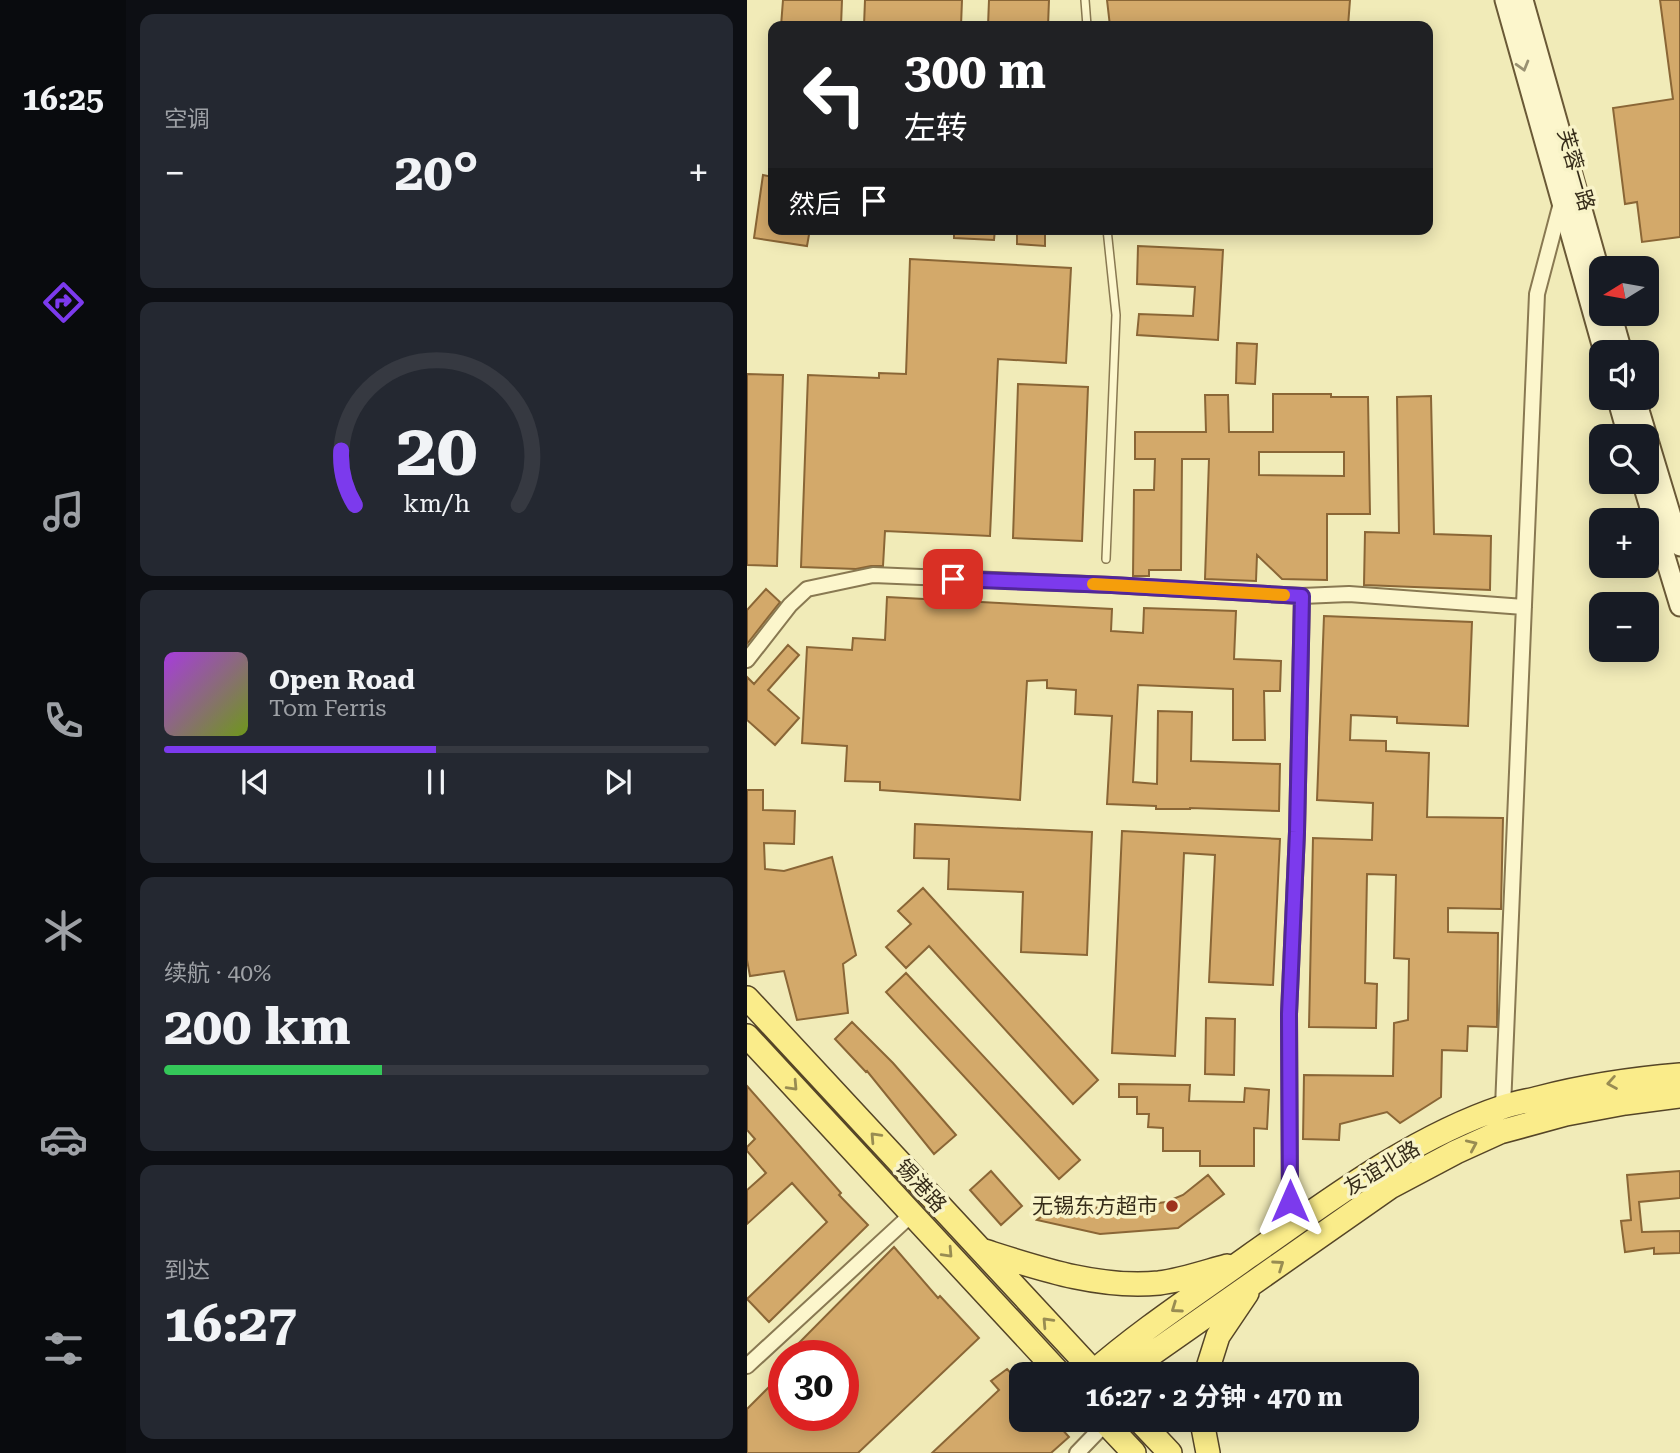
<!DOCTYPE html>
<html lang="zh">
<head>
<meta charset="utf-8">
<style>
  body { margin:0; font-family:"Roboto Serif","Noto Sans SC",serif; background:#242831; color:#f1f3f6; height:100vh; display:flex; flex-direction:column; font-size:26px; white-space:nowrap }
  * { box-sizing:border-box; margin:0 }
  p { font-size:23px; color:#9ea1a6 }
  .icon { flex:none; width:38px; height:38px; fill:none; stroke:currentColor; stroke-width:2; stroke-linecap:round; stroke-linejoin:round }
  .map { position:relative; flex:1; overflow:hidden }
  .sheet { display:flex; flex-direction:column; gap:14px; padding:14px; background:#0d0f14; width:621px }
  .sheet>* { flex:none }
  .hud { position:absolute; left:21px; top:21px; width:665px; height:214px; border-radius:14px; box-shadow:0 4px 18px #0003; background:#202124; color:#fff; overflow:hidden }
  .needle { width:46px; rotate:259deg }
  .controls { position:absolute; left:842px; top:256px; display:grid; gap:14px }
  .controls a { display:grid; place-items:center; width:70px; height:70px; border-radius:14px; background:#171b24; box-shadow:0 4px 18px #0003; font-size:35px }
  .speed { position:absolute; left:21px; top:1340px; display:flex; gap:14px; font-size:35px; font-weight:700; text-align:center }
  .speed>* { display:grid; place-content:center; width:91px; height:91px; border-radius:50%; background:#171b24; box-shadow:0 4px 18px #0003; line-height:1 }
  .speed .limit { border:10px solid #d22; background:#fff; color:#111 }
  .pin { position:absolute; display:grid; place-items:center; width:60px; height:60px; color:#fff; margin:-30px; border-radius:14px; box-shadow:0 4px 10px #0006 }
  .me { position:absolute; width:77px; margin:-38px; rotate:0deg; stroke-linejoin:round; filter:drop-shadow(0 0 5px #0008) }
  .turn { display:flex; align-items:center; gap:24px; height:147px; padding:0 21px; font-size:32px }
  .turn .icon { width:91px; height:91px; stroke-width:2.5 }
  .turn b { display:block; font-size:49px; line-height:60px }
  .then { display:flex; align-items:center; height:66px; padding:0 21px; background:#0003; gap:14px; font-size:26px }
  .big { font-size:52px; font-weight:700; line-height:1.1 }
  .sheet .widget { flex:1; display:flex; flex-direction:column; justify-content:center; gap:10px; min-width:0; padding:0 24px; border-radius:14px; background:#242831 }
  .sheet .dial { align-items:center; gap:0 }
  .dial svg { height:182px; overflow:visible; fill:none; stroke:#363941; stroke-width:7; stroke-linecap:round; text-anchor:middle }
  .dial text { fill:#f1f3f6; stroke:none }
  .song { display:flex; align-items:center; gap:21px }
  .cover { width:84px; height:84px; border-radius:10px; background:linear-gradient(135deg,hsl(280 70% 55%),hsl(80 70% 35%)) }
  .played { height:7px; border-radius:4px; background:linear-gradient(90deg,#7c3aed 50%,#363941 50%) }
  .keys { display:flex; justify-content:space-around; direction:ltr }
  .heat { display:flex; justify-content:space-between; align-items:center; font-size:38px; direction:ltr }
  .charge { height:10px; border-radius:5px; background:linear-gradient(90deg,#34c759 40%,#363941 0) }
  .trip { position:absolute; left:262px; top:1362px; width:410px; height:70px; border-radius:14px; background:#171b24; box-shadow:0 4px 18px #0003; font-weight:700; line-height:70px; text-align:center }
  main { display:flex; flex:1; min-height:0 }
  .tabs { display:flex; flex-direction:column; width:126px; justify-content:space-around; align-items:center; background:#090b0e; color:#9ea1a6 }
  .tabs .icon { width:49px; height:49px }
  .tabs .active { color:#7c3aed }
  .tabs b { font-size:32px; color:#f1f3f6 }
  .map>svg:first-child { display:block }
  .building { fill:#d3a96a; stroke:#8a6636; stroke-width:2; fill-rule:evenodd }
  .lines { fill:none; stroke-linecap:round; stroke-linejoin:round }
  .lane-casing { stroke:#897952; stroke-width:10 }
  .street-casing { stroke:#897952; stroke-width:18 }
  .secondary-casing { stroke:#6a5936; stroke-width:23 }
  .primary-casing { stroke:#554527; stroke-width:26 }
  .lane { stroke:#fcf6cc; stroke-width:7 }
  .street { stroke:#fcf6cc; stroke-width:14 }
  .secondary { stroke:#fcf6cc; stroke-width:19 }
  .primary { stroke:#faec8a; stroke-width:23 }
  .oneway { stroke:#999172 }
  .oneway2 { stroke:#988c52 }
  .route-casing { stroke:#51269a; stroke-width:18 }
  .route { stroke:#7c3aed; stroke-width:12 }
  .slow { stroke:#f59e0b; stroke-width:12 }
  .poi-dot { fill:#9d331d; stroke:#f8f3c8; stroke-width:2.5 }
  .labels { text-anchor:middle; stroke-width:7; stroke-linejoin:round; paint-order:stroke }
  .street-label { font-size:21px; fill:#362c19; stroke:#f8f3c8 }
  .poi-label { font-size:21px; fill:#362c19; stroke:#f8f3c8; text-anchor:end }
</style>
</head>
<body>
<main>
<nav class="tabs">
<b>16:25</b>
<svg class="icon active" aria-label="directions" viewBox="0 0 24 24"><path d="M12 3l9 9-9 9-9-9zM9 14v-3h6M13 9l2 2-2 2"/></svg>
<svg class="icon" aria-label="music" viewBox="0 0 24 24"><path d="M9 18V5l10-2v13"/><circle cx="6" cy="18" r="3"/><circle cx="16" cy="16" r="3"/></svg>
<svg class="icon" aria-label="phone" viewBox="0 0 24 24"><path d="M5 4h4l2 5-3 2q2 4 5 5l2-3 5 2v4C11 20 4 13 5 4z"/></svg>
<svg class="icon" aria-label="climate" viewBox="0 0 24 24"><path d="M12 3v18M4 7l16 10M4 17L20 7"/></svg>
<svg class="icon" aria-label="car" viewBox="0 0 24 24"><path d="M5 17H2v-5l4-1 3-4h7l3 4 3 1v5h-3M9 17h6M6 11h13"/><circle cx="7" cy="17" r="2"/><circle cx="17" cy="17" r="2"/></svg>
<svg class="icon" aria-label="filters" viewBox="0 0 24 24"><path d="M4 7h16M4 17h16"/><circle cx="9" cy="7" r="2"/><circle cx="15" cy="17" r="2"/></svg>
</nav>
<section class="sheet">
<div class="widget"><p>空调</p>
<div class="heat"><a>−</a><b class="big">20°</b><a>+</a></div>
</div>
<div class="widget dial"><svg viewBox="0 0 100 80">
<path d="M14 69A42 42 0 1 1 86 69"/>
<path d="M14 69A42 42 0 0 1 8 45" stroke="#7c3aed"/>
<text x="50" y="56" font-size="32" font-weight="700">20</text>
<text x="50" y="72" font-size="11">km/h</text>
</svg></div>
<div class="widget">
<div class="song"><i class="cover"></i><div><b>Open Road</b><p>Tom Ferris</p></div></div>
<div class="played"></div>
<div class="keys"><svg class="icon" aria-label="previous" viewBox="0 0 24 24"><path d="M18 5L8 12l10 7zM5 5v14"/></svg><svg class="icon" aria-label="pause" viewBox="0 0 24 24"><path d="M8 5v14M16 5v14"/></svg><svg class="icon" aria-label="next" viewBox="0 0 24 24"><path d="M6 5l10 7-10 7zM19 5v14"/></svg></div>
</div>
<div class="widget"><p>续航 · 40%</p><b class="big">200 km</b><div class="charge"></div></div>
<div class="widget"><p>到达</p><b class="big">16:27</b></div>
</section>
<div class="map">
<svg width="933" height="1453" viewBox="0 0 933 1453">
  <rect width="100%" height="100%" fill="#f1ebb8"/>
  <path class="building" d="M36,0H95L94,26H34Z
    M118,0H215L214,26H117Z
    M242,0H302L301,26H241Z
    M360,0H603L601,26H363Z
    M913,0H933V237L895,242L890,202L878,204L866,108L926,99Z
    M16,175L26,177V229H63L60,246L7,238Z
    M207,229H248L247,240L207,238Z
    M270,229H298V246L270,244Z
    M391,246L476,250L471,340L390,335L392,314L446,316L448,287L390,284Z
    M163,259L324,268L319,363L251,359L243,536L138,531L136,566H124L109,569L54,567L61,375L132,378V373L159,374Z
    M490,343L510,344L508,384L489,383Z
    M0,374L36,375L30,566L0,565Z
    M271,384L341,387L335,541L266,538Z
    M526,394H584V397H621L623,514H580V580L535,579L510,555L509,581L458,579L462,459H435L434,570H402V576H386L387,490H407L408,459H388V432H459L458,395H481L482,432H526ZM512,452H597V476L512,475Z
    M684,396L687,534L744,536L743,590L617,585L618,532L652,533L650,397Z
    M19,589L33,602L0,644V610Z
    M140,597L365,609L364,631L396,633L397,608L489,611L487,659L534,661L533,691H517L518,740H486V689L391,685L386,782L410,784L411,711L445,712L444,761L533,764L532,811L443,808V809H409V806L360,804L365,716L328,714L329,690L300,688V680L280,681L273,800L133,790V782L98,781L100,746L55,743L60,647L105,650L106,638L138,640Z
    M577,616L725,622L721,726L650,723V717L604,715L603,740L639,741V751L682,753L680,817L756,818L754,909L701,908V932L751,933L750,1027L721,1026L720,1051L695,1050L694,1097L653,1123L640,1112L593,1124L592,1140L556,1139L557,1075L646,1076L647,1023L661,1020L662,959L647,958L649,875L620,874L618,983L630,984L629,1028L562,1027L566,838L625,840L626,803L570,800Z
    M41,645L52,655L21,690L52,718L28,745L0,720V677L7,684Z
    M0,790H16V810L48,811L47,844L17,843L18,869L37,871L85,857L109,955L96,964L101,1013L50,1020L37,971L3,976L0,960Z
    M168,824L345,832L340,955L274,952L276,892L201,889L202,859L167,858Z
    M375,831L533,839L526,985L462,982L468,855L437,853L428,1056L365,1053Z
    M176,888L351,1080L326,1104L182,946L159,968L139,947L164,924L151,911Z
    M159,973L333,1160L312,1179L139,992Z
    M459,1018L488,1019L487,1075L458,1074Z
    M105,1022L146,1063L209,1135L187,1154L120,1071L119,1072L88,1039Z
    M372,1084L443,1085L442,1101L497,1102L498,1088L522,1090L520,1129L507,1128V1166H453V1151H416V1128L401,1127L402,1114H390V1097H372Z
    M0,1086L94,1193L92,1195L121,1225L22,1322L0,1299L80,1222L45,1183L0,1224V1190L19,1173L0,1151V1147L8,1139L0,1130Z
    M244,1171L275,1206L254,1225L223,1190Z
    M933,1171V1198L892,1202L895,1232L933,1231V1253L907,1254V1248L878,1252L874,1221L884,1220L880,1175Z
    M461,1175L477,1194L431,1228L353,1234L290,1220L316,1199L359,1210L419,1202L436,1195Z
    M147,1247L191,1298L193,1296L232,1338L111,1453H0V1409L37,1372V1416H96V1356H39Z
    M260,1369L275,1385V1419H306L322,1437L304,1453H185L252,1390L244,1381Z"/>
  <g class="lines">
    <g class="lane-casing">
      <path id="lane" d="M338,0L340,26
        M359,559L369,315L360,229"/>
    </g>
    <g class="street-casing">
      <path id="street" d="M0,660L43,605L60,589L126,575L365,585L555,596L602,594L777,607
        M756,1107L790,294L814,203
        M543,1228L542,1014L550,832L555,596
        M0,1366L165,1214
        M330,1453L359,1423"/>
    </g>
    <g class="secondary-casing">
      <path id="secondary" d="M758,0L857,352
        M776,0L854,277
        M864,313L875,352
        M870,397L881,436
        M888,397L933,546
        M895,481L933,606"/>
    </g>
    <g class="primary-casing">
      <path id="primary" d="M0,998L349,1374
        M0,1036L313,1374
        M234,1250C291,1268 351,1289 412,1283C435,1280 458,1272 480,1266
        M344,1374C393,1331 448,1295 501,1257C580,1202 663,1138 756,1107C768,1103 780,1101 792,1098C838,1086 885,1079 933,1075
        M376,1374L643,1187L709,1152L753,1132L819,1114L878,1103L933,1096
        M459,1374L471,1336L500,1293
        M355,1419L387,1453
        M391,1419L423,1453
        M456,1419V1427L461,1453"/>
    </g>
    <use href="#lane" class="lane"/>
    <use href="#street" class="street"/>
    <use href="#secondary" class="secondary"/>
    <use href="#primary" class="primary"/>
  </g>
  <defs><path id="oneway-chevron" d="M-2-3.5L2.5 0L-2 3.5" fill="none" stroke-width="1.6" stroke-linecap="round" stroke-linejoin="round" transform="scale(1.75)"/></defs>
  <use class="oneway" href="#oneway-chevron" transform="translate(776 66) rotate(74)"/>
  <g class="oneway2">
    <use href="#oneway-chevron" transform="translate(865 1083) rotate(170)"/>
    <use href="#oneway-chevron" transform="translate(46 1086) rotate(47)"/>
    <use href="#oneway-chevron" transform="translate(128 1137) rotate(-133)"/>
    <use href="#oneway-chevron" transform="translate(725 1145) rotate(-24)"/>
    <use href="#oneway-chevron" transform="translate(201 1253) rotate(47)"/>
    <use href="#oneway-chevron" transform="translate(532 1265) rotate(-35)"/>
    <use href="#oneway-chevron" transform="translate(429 1308) rotate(145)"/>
    <use href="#oneway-chevron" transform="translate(300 1322) rotate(-133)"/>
  </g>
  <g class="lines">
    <g class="route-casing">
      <path id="route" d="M206,579L365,585L555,596L550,832L542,1014L543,1201"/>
    </g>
    <use href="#route" class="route"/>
    <path class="slow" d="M346,584L537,595"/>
  </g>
  <circle class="poi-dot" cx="425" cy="1206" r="7"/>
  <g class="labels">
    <g class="street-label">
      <text transform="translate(829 170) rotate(74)" y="7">芙蓉一路</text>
      <text transform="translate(635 1168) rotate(-31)" y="7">友谊北路</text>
      <text transform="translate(174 1186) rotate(47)" y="7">锡港路</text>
    </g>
    <g class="poi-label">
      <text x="411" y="1213">无锡东方超市</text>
    </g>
  </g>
</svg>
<div class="controls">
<a><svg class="needle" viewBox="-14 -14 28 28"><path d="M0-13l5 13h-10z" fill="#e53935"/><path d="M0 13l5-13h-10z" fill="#9ea1a6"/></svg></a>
<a><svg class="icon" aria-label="sound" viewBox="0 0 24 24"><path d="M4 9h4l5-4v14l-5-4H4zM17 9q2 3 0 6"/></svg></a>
<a><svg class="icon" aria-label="search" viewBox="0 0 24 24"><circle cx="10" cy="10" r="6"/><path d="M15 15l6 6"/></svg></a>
<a>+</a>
<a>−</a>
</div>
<div class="speed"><div class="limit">30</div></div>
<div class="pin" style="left:206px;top:579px;background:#d93025"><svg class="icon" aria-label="arrive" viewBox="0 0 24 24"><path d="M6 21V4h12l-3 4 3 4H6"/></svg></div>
<svg class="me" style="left:543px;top:1201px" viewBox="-20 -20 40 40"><path d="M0-17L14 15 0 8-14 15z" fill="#7c3aed" stroke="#fff" stroke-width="4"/></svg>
<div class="trip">16:27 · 2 分钟 · 470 m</div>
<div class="hud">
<div class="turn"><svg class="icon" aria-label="left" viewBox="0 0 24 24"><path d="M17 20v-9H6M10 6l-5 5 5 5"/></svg><div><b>300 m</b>左转</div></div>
<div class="then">然后<svg class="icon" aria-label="arrive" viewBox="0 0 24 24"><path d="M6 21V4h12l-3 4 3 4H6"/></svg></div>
</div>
</div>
</main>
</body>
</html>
